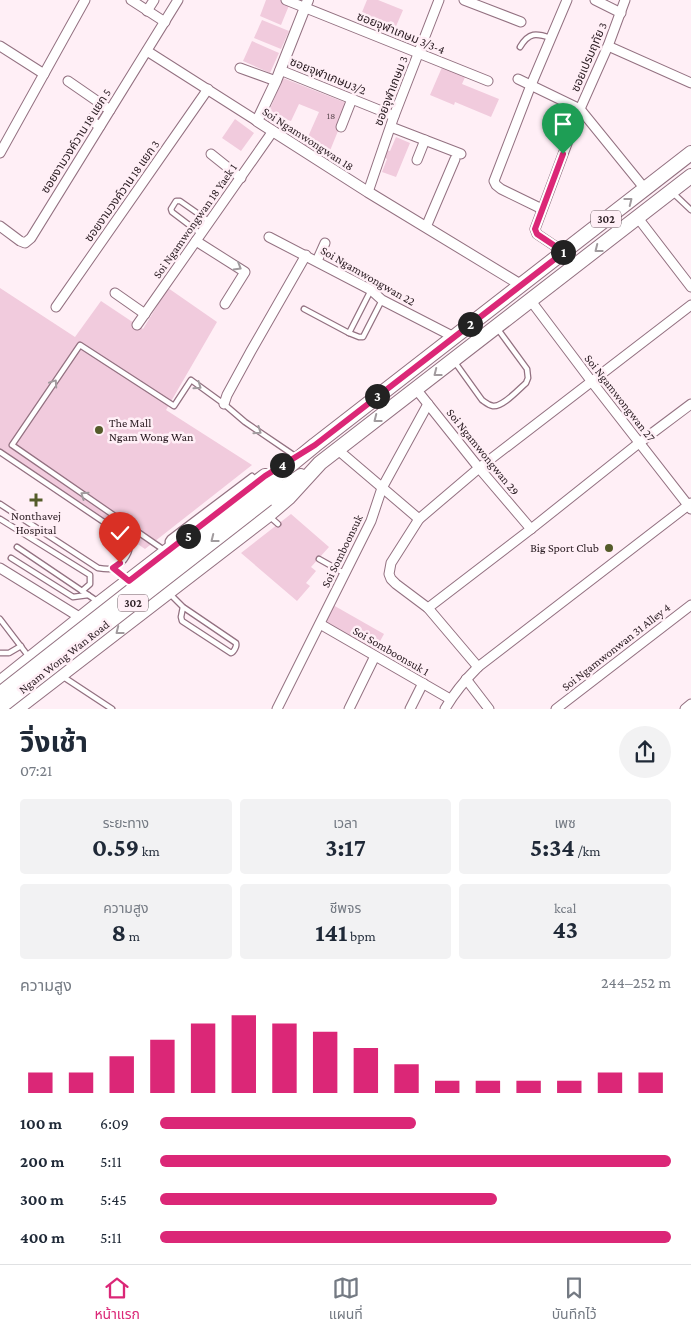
<!DOCTYPE html>
<html lang="th">
<meta charset="utf-8">
<style>
body{margin:0;font-family:"Crimson Pro","Noto Sans Thai",serif;background:#f2f2f3;color:#1f2937;height:100vh;display:flex;flex-direction:column;font-size:19px;white-space:nowrap}
*{box-sizing:border-box;margin:0}
p{font-size:16px;color:#747a83}
.icon{flex:none;width:28px;height:28px;fill:none;stroke:currentColor;stroke-width:2;stroke-linecap:round;stroke-linejoin:round}
.map{position:relative;height:709px;overflow:hidden}
.drawer{display:flex;flex-direction:column;background:#fff;flex:1}
.drawer>*{flex:none}
.pin{position:absolute;display:grid;place-items:center;width:42px;height:42px;color:#fff;margin:-51px -21px;border-radius:50% 50% 50% 0;rotate:-45deg;box-shadow:0 0 5px #0007}
.pin .icon{rotate:45deg}
.km{position:absolute;width:25px;height:25px;margin:-12px;border-radius:50%;background:#222;color:#fff;font-size:14px;line-height:25px;text-align:center}
.round{display:grid;place-items:center;flex:none;width:52px;height:52px;border-radius:26px;background:#f2f2f3}
.headline{display:flex;align-items:center;justify-content:space-between;height:85px;padding:0 20px}
h1{font-size:28px;font-weight:700;line-height:38px}
.metrics{display:grid;grid-template-columns:repeat(3,1fr);gap:8px;height:85px;padding:5px 20px}
.metrics div{display:grid;align-content:center;border-radius:5px;background:#f2f2f3;text-align:center}
.metrics b{font-size:25px;font-weight:700}
.metrics small{font-size:14px;font-weight:400}
.metrics p{font-size:14px}
.chart{height:140px;padding:10px 20px}
.chart p{display:flex;justify-content:space-between}
.chart svg{width:100%;height:90px;margin-top:5px;stroke:#db2777;stroke-width:6}
ul{padding:0 20px;list-style:none;font-size:16px}
li{display:grid;grid-template-columns:80px 60px 1fr;align-items:center;height:38px}
li i{height:12px;border-radius:6px;background:#db2777}
.menu{display:flex;justify-content:space-around;align-items:center;height:70px;border-top:1px solid #e0e1e3;background:#fff;font-size:14px;color:#747a83}
.menu a{display:grid;justify-items:center;gap:2px}
.menu .selected{color:#db2777}
.map>svg:first-child{display:block}
.building{fill:#f1cbdd}
.lines{fill:none;stroke-linecap:round;stroke-linejoin:round}
.service-casing{stroke:#937181;stroke-width:7}
.minor-casing{stroke:#937181;stroke-width:11}
.tertiary-casing{stroke:#937181;stroke-width:12}
.primary-casing{stroke:#937181;stroke-width:16}
.service{stroke:#fff;stroke-width:4.5}
.minor{stroke:#fff;stroke-width:9}
.tertiary{stroke:#fff;stroke-width:10}
.primary{stroke:#fff;stroke-width:14}
.primary-bridge-casing{stroke:#937181;stroke-width:16;stroke-linecap:butt}
.primary-bridge{stroke:#fff;stroke-width:14}
.oneway{stroke:#a19b9e}
.route-casing{stroke:#fff;stroke-width:10}
.route{stroke:#db2777;stroke-width:6}
.poi-dot{fill:#545b29;stroke:#ffeff6;stroke-width:2}
.labels{text-anchor:middle;dominant-baseline:central;stroke-width:5;stroke-linejoin:round;paint-order:stroke}
.number-label{font-size:10px;fill:#604c54}
.shield{fill:#ffeff6;stroke:#6d5f65;stroke-width:1}
.shield-label{font-size:11px;font-weight:bold;fill:#2f2127}
.street-label{font-size:12px;fill:#2f2127;stroke:#ffeff6}
.poi-label{font-size:12px;fill:#2f2127;stroke:#ffeff6;text-anchor:start}
</style>
<div class="map">
<svg width="691" height="709" viewBox="0 0 691 709">
<rect width="100%" height="100%" fill="#ffeff6"/>
<g class="building">
<polygon points="266,0 282,0 290,3 281,25 260,16"/>
<polygon points="367,0 378,0 403,10 394,31 360,17"/>
<polygon points="262,20 289,31 281,49 254,38"/>
<polygon points="252,41 279,53 270,73 243,61"/>
<polygon points="443,65 466,75 462,84 499,99 491,117 455,102 454,105 430,95"/>
<polygon points="283,78 349,104 327,158 303,148 319,112 299,104 291,121 285,119 280,130 264,123"/>
<polygon points="235,119 254,133 241,151 222,138"/>
<polygon points="396,137 410,143 396,177 382,172 387,159 384,157 387,150 390,151"/>
<polygon points="0,288 75,337 101,301 143,329 168,288 217,322 166,410 252,465 145,549 0,451"/>
<polygon points="291,514 329,547 311,567 316,571 306,583 310,586 297,601 241,553"/>
<polygon points="333,605 384,634 374,652 323,624"/>
</g>
<g class="lines">
<g class="service-casing">
<g id="service">
<path d="M520 47C529 32 536 33 551 38"/>
<polyline points="672,192 691,210"/>
<polyline points="201,234 172,212 171,209 176,201 180,201 210,222"/>
<polyline points="371,290 349,333 359,337 363,337 382,300"/>
<polyline points="304,309 349,333"/>
<path d="M454 361 482 400C485 402 488 405 493 406 503 407 519 389 526 383L528 378 527 369 497 328"/>
<path d="M0 452 123 535C132 543 131 551 124 560 121 563 118 566 115 568 110 570 104 569 98 568L0 504"/>
<polyline points="269,516 278,524"/>
<polyline points="0,519 90,575 90,584 82,591"/>
<polyline points="17,547 97,601"/>
<polyline points="168,548 168,541 170,538 252,476"/>
<polyline points="164,550 12,445 80,345 174,406 191,380 224,404 245,422 295,456"/>
<polyline points="11,558 73,597 88,595"/>
<polyline points="319,559 344,573"/>
<polyline points="113,568 128,580"/>
<path d="M169 593 183 607 236 643C237 646 234 652 231 653L182 621 181 617 183 607"/>
<polyline points="0,619 29,657"/>
<polyline points="0,653 9,653 21,646"/>
<polyline points="62,676 112,709"/>
</g>
</g>
<g class="minor-casing">
<g id="minor">
<polyline points="131,0 165,22"/>
<polyline points="286,0 488,81"/>
<polyline points="464,0 521,22"/>
<polyline points="595,0 621,13"/>
<polyline points="147,11 154,0"/>
<polyline points="0,46 44,74"/>
<polyline points="608,46 691,83"/>
<polyline points="147,51 257,121"/>
<polyline points="240,68 276,81"/>
<polyline points="280,70 394,116"/>
<polyline points="518,79 580,109 645,189"/>
<polyline points="68,81 110,110"/>
<polyline points="100,126 91,121 101,104"/>
<polyline points="341,127 352,99"/>
<polyline points="391,127 461,154"/>
<polyline points="0,153 85,0"/>
<polyline points="211,154 241,178"/>
<polyline points="417,160 425,140"/>
<polyline points="368,192 394,116 439,0"/>
<polyline points="542,209 501,189 496,185 494,181 531,85 567,0"/>
<polyline points="638,218 691,287"/>
<polyline points="0,226 20,241 25,243 31,238 178,0"/>
<polyline points="426,227 455,159"/>
<polyline points="269,237 371,290 382,300 454,337"/>
<polyline points="196,241 245,272 225,304"/>
<polyline points="564,252 537,234 535,229 580,109 608,46 625,0"/>
<polyline points="317,261 325,243"/>
<polyline points="115,293 145,314"/>
<polyline points="531,301 592,382 691,509"/>
<polyline points="56,307 208,89"/>
<polyline points="137,325 273,131"/>
<polyline points="416,389 479,468 531,529"/>
<polyline points="224,404 227,395 251,351 306,255"/>
<polyline points="338,450 419,519"/>
<polyline points="0,568 81,618"/>
<polyline points="428,608 531,529 639,443 691,404"/>
<polyline points="320,624 450,699"/>
<polyline points="478,667 428,608 396,584 391,579 389,574 391,563 419,519 479,468 691,305"/>
<polyline points="466,679 489,709"/>
<polyline points="277,709 371,521 382,488 428,404"/>
<polyline points="349,709 375,656"/>
<polyline points="410,709 423,683"/>
<path d="M445 709C454 693 465 680 478 667L691 503"/>
<polyline points="556,709 691,605"/>
<polyline points="685,709 691,704"/>
</g>
</g>
<g class="tertiary-casing">
<polyline id="tertiary" points="308,0 276,81 257,121 368,192 521,285"/>
</g>
<g class="primary-casing">
<g id="primary">
<polyline points="260,490 315,445 691,153"/>
<polyline points="267,499 301,476"/>
<polyline points="0,683 100,603 265,476"/>
<polyline points="16,709 268,515 288,498 320,463 691,176"/>
</g>
</g>
<use href="#service" class="service"/>
<use href="#minor" class="minor"/>
<use href="#tertiary" class="tertiary"/>
<use href="#primary" class="primary"/>
<g class="primary-bridge-casing">
<g id="primary-bridge">
<polyline points="0,694 260,490"/>
<polyline points="0,707 267,499"/>
</g>
</g>
<use href="#primary-bridge" class="primary-bridge"/>
</g>
<defs><path id="oneway-chevron" d="M-2-3.5L2.5 0L-2 3.5" fill="none" stroke-width="1.6" stroke-linecap="round" stroke-linejoin="round" transform="scale(1.25)"/></defs>
<g class="oneway">
<use href="#oneway-chevron" transform="translate(629 201) rotate(-38)"/>
<use href="#oneway-chevron" transform="translate(598 249) rotate(142)"/>
<use href="#oneway-chevron" transform="translate(238 267) rotate(31)"/>
<use href="#oneway-chevron" transform="translate(437 373) rotate(142)"/>
<use href="#oneway-chevron" transform="translate(54 383) rotate(-56)"/>
<use href="#oneway-chevron" transform="translate(198 386) rotate(35)"/>
<use href="#oneway-chevron" transform="translate(377 419) rotate(142)"/>
<use href="#oneway-chevron" transform="translate(258 431) rotate(35)"/>
<use href="#oneway-chevron" transform="translate(84 495) rotate(-145)"/>
<use href="#oneway-chevron" transform="translate(214 539) rotate(142)"/>
<use href="#oneway-chevron" transform="translate(119 631) rotate(142)"/>
</g>
<g class="lines">
<g class="route-casing">
<polyline id="route" points="120,563 113,568 129,581 265,476 315,445 564,252 537,234 535,229 563,154"/>
</g>
<use href="#route" class="route"/>
</g>
<g class="poi-dot">
<circle cx="99" cy="430" r="5"/>
<path d="M33.5 492.5h5v5h5v5h-5v5h-5v-5h-5v-5h5z"/>
<circle cx="609" cy="548" r="5"/>
</g>
<g class="labels">
<g class="number-label">
<text x="331" y="115">18</text>
</g>
<g class="shield">
<rect x="591" y="210.5" width="30" height="17" rx="4"/>
<rect x="118" y="594.5" width="30" height="17" rx="4"/>
</g>
<g class="shield-label">
<text x="606" y="219">302</text>
<text x="133" y="603">302</text>
</g>
<g class="street-label">
<text transform="translate(401 33) rotate(22)">ซอยจุฬาเกษม 3/3-4</text>
<text transform="translate(589 57) rotate(-67)">ซอยเปรมฤทัย 3</text>
<text transform="translate(328 76) rotate(22)">ซอยจุฬาเกษม3/2</text>
<text transform="translate(391 91) rotate(-69)">ซอยจุฬาเกษม 3</text>
<text transform="translate(308 139) rotate(33)">Soi Ngamwongwan 18</text>
<text transform="translate(76 141) rotate(-58)">ซอยงามวงค์วาน 18 แยก 5</text>
<text transform="translate(122 191) rotate(-55)">ซอยงามวงค์วาน 18 แยก 3</text>
<text transform="translate(195 221) rotate(-55)">Soi Ngamwongwan 18 Yaek 1</text>
<text transform="translate(368 276) rotate(30)">Soi Ngamwongwan 22</text>
<text transform="translate(620 398) rotate(52)">Soi Ngamwongwan 27</text>
<text transform="translate(483 452) rotate(51)">Soi Ngamwongwan 29</text>
<text transform="translate(342 551) rotate(-64)">Soi Somboonsuk</text>
<text transform="translate(616 647) rotate(-38)">Soi Ngamwonwan 31 Alley 4</text>
<text transform="translate(391 651) rotate(30)">Soi Somboonsuk 1</text>
<text transform="translate(64 657) rotate(-38)">Ngam Wong Wan Road</text>
</g>
<g class="poi-label">
<text x="109" y="423">The Mall<tspan x="109" dy="14">Ngam Wong Wan</tspan></text>
<text x="36" y="516" text-anchor="middle">Nonthavej<tspan x="36" dy="14">Hospital</tspan></text>
<text x="599" y="548" text-anchor="end">Big Sport Club</text>
</g>
</g>
</svg>
<div class="pin" style="left:563px;top:154px;background:#1e9e55"><svg class="icon" aria-label="arrive" viewBox="0 0 24 24"><path d="M6 21V4h12l-3 4 3 4H6"/></svg></div>
<div class="pin" style="left:120px;top:563px;background:#d93025"><svg class="icon" aria-label="check" viewBox="0 0 24 24"><path d="M5 12l5 5 9-10"/></svg></div>
<b class="km" style="left:563px;top:252px">1</b>
<b class="km" style="left:470px;top:324px">2</b>
<b class="km" style="left:377px;top:396px">3</b>
<b class="km" style="left:282px;top:465px">4</b>
<b class="km" style="left:188px;top:536px">5</b>
</div>
<section class="drawer">
<div class="headline"><div><h1>วิ่งเช้า</h1><p>07:21</p></div><a class="round"><svg class="icon" aria-label="share" viewBox="0 0 24 24"><path d="M12 15V3M7 8l5-5 5 5M5 13v7h14v-7"/></svg></a></div>
<div class="metrics">
<div><p>ระยะทาง</p><b>0.59<small> km</small></b></div>
<div><p>เวลา</p><b>3:17</b></div>
<div><p>เพซ</p><b>5:34<small> /km</small></b></div>
</div>
<div class="metrics">
<div><p>ความสูง</p><b>8<small> m</small></b></div>
<div><p>ชีพจร</p><b>141<small> bpm</small></b></div>
<div><p>kcal</p><b>43</b></div>
</div>
<div class="chart"><p><span>ความสูง</span>244–252 m</p>
<svg viewBox="0 0 160 44" preserveAspectRatio="none"><path d="M5 44V34M15 44V34M25 44V26M35 44V18M45 44V10M55 44V6M65 44V10M75 44V14M85 44V22M95 44V30M105 44V38M115 44V38M125 44V38M135 44V38M145 44V34M155 44V34"/></svg>
</div>
<ul>
<li><b>100 m</b>6:09<i style="width:50%"></i></li>
<li><b>200 m</b>5:11<i style="width:100%"></i></li>
<li><b>300 m</b>5:45<i style="width:66%"></i></li>
<li><b>400 m</b>5:11<i style="width:100%"></i></li>
</ul>
</section>
<nav class="menu">
<a class="selected"><svg class="icon" aria-label="home" viewBox="0 0 24 24"><path d="M3 11l9-7 9 7M6 9v11h12V9"/></svg>หน้าแรก</a>
<a><svg class="icon" aria-label="map" viewBox="0 0 24 24"><path d="M3 6l6-2 6 2 6-2v14l-6 2-6-2-6 2zM9 4v14M15 6v14"/></svg>แผนที่</a>
<a><svg class="icon" aria-label="saved" viewBox="0 0 24 24"><path d="M7 4h10v16l-5-4-5 4z"/></svg>บันทึกไว้</a>
</nav>
